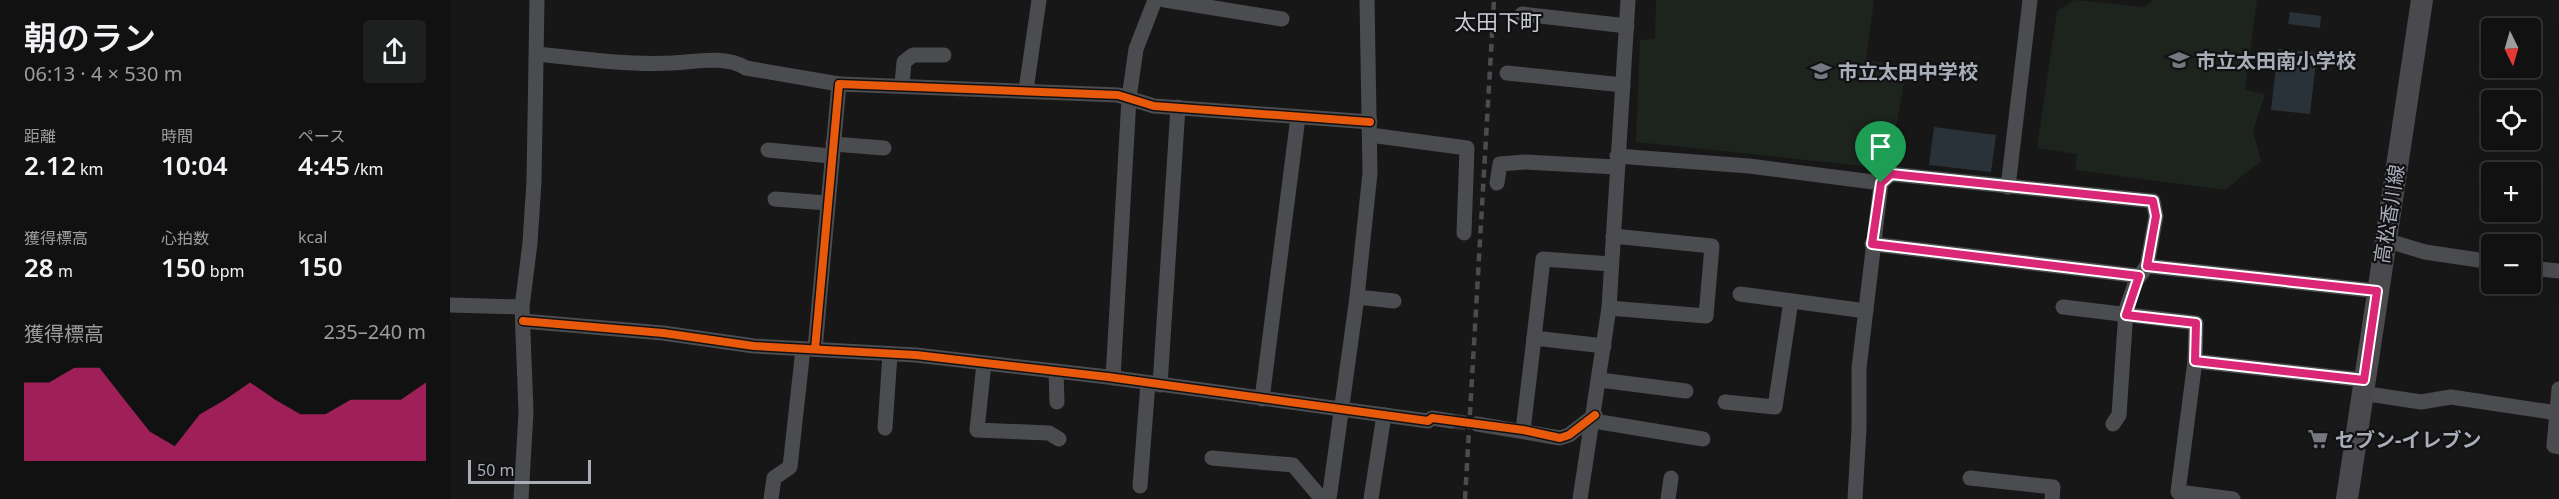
<!DOCTYPE html>
<html lang="ja">
<meta charset="utf-8">
<style>
body{margin:0;font-family:"Noto Sans","Noto Sans JP",sans-serif;background:#1e1f1f;color:#f1f3f6;height:100vh;display:flex;flex-direction:column;font-size:22px;white-space:nowrap}
*{box-sizing:border-box;margin:0}
p{font-size:20px;color:#9c9d9f}
.icon{flex:none;width:33px;height:33px;fill:none;stroke:currentColor;stroke-width:2;stroke-linecap:round;stroke-linejoin:round}
.map{position:relative;flex:1;overflow:hidden}
.details{display:flex;flex-direction:column;background:#111;width:450px}
.details>*{flex:none}
.needle{width:39px;rotate:175deg}
.controls{position:absolute;left:2031px;top:18px;display:grid;gap:12px}
.controls a{display:grid;place-items:center;width:60px;height:60px;border-radius:6px;background:#111;box-shadow:0 6px 24px #0002,0 0 0 2px #303131;font-size:30px}
.scale{position:absolute;left:18px;bottom:15px;width:123px;box-sizing:border-box;padding-left:6px;border:3px solid #a8adb8;border-top:0;font-size:16px;line-height:21px;white-space:nowrap;color:#a8adb8;-webkit-text-stroke:4px #111113;paint-order:stroke}
.pin{position:absolute;display:grid;place-items:center;width:51px;height:51px;color:#fff;margin:-62px -26px;border-radius:50% 50% 50% 0;rotate:-45deg;box-shadow:0 0 6px #0007}
.pin .icon{rotate:45deg}
.round{display:grid;place-items:center;flex:none;width:63px;height:63px;border-radius:6px;background:#1e1f1f}
.overview{display:flex;align-items:center;justify-content:space-between;height:102px;padding:0 24px}
h1{font-size:33px;font-weight:600;line-height:45px}
.figures{display:grid;grid-template-columns:repeat(3,1fr);gap:9px;height:102px;padding:6px 24px}
.figures div{display:grid;align-content:center}
.figures b{font-size:26px;font-weight:600}
.figures small{font-size:16px;font-weight:400}
.figures p{font-size:16px}
.chart{height:168px;padding:12px 24px}
.chart p{display:flex;justify-content:space-between}
.chart svg{width:100%;height:108px;margin-top:6px;fill:#db2777;opacity:.7}
main{display:flex;flex:1;min-height:0}
.map>svg:first-child{display:block}
.green{fill:#1d241e}
.water{fill:#2a3239}
.lines{fill:none;stroke-linecap:round;stroke-linejoin:round}
.minor-tunnel{stroke:#343537;stroke-width:15;stroke-dasharray:15 8;stroke-linecap:butt}
.minor{stroke:#4b4c50;stroke-width:15}
.secondary{stroke:#4a4a4e;stroke-width:22}
.rail{stroke:#4b4c4f;stroke-width:4.5;stroke-dasharray:8 6;stroke-linecap:butt}
.cycleway-casing{stroke:#111113;stroke-width:11}
.cycleway{stroke:#e8590c;stroke-width:8}
.route-casing{stroke:#fff;stroke-width:12}
.route{stroke:#db2777;stroke-width:8}
.labels{text-anchor:middle;dominant-baseline:central;stroke-width:4.5;stroke-linejoin:round;paint-order:stroke}
.poi-label{font-size:20px;font-weight:bold;fill:#a8adb8;stroke:#111113;text-anchor:start}
.street-label{font-size:20px;fill:#a8adb8;stroke:#111113}
.quarter-label{font-size:22px;fill:#c9ccd4;stroke:#111113}
</style>
<main>
<section class="details">
<div class="overview"><div><h1>朝のラン</h1><p>06:13 · 4 × 530 m</p></div><a class="round"><svg class="icon" aria-label="share" viewBox="0 0 24 24"><path d="M12 15V3M7 8l5-5 5 5M5 13v7h14v-7"/></svg></a></div>
<div class="figures">
<div><p>距離</p><b>2.12<small> km</small></b></div>
<div><p>時間</p><b>10:04</b></div>
<div><p>ペース</p><b>4:45<small> /km</small></b></div>
</div>
<div class="figures">
<div><p>獲得標高</p><b>28<small> m</small></b></div>
<div><p>心拍数</p><b>150<small> bpm</small></b></div>
<div><p>kcal</p><b>150</b></div>
</div>
<div class="chart"><p><span>獲得標高</span>235–240 m</p>
<svg viewBox="0 0 160 44" preserveAspectRatio="none"><path d="M0 44V12L10 12L20 6L30 6L40 19L50 32L60 38L70 25L80 19L90 12L100 19L110 25L120 25L130 19L140 19L150 19L160 12V44z"/></svg>
</div>
</section>
<div class="map">
<svg width="2109" height="499" viewBox="0 0 2109 499">
<rect width="100%" height="100%" fill="#171717"/>
<g class="green">
<polygon points="1206,0 1424,0 1416,60 1457,66 1440,161 1422,167 1186,142 1190,40 1205,39"/>
<polygon points="1625,0 1694,7 1703,0 1807,0 1795,90 1815,94 1803,131 1811,161 1775,190 1625,170 1627,154 1587,148 1607,11"/>
</g>
<g class="water">
<polygon points="1840,12 1871,16 1870,28 1838,24"/>
<polygon points="1828,49 1867,53 1860,114 1821,110"/>
<polygon points="1484,127 1546,135 1541,172 1479,165"/>
</g>
<g class="lines">
<polyline class="minor-tunnel" points="1001,421 1027,424"/>
<g class="minor">
<polyline points="715,0 832,19"/>
<polyline points="1072,14 1177,26"/>
<path d="M87 54C132 59 178 65 223 63 245 62 275 55 296 68L389 84"/>
<polyline points="1057,73 1173,85"/>
<polyline points="452,85 454,62 463,55 494,55"/>
<polyline points="576,90 589,0"/>
<polyline points="920,135 1017,148 1014,233"/>
<polyline points="383,144 434,148"/>
<polyline points="318,150 381,156"/>
<polyline points="1167,156 1299,166 1431,183 1409,368 1409,429 1405,499"/>
<polyline points="1047,183 1050,164 1075,162 1166,167"/>
<polyline points="1431,183 1441,174 1703,201 1706,216 1697,266 1686,281 1676,310 1669,415 1663,424"/>
<polyline points="1558,187 1580,0"/>
<polyline points="325,199 377,203"/>
<polyline points="1935,240 1975,252 2042,262"/>
<polyline points="1422,244 1689,276"/>
<polyline points="1697,266 1927,291"/>
<polyline points="2080,268 2109,271"/>
<polyline points="1290,294 1416,311"/>
<polyline points="907,297 944,301"/>
<polyline points="0,305 72,307"/>
<polyline points="1613,307 1746,323 1745,361 1914,380"/>
<polyline points="1159,308 1256,316 1262,246 1163,236"/>
<polyline points="73,321 213,333 304,346 466,355 658,377 978,421 982,418 1001,421"/>
<polyline points="1154,346 1084,338 1093,259 1161,264"/>
<polyline points="365,349 389,84 668,95 704,106 920,122"/>
<polyline points="1745,361 1728,492 1783,499"/>
<polyline points="534,363 527,430 599,433 609,439"/>
<polyline points="606,371 607,402"/>
<polyline points="663,378 679,98 686,49 705,0"/>
<polyline points="1150,380 1236,391"/>
<polyline points="710,385 728,107"/>
<polyline points="2109,389 2104,446 2109,447"/>
<polyline points="1912,393 1971,402 2001,397 2107,413"/>
<polyline points="812,399 848,117"/>
<polyline points="1275,402 1325,407 1341,301"/>
<polyline points="1144,421 1253,439"/>
<polyline points="1027,424 1110,438 1119,435 1145,415"/>
<polyline points="435,428 440,354"/>
<polyline points="1073,430 1084,338"/>
<polyline points="762,458 843,465 872,499"/>
<polyline points="1520,478 1603,487 1602,499"/>
<polyline points="690,486 698,383"/>
<polyline points="71,499 76,412 72,307 80,243 84,181 87,0"/>
<polyline points="321,499 324,478 340,467 353,349"/>
<polyline points="879,499 907,297 920,173 917,0"/>
<polyline points="921,499 934,415"/>
<polyline points="1130,499 1159,308 1178,0"/>
<polyline points="1218,499 1221,478"/>
</g>
<polyline class="secondary" points="1897,499 1972,0"/>
<polyline class="rail" points="1015,499 1044,0"/>
<g class="cycleway-casing">
<g id="cycleway">
<polyline points="73,321 213,333 304,346 466,355 658,377 978,421 982,418 1073,430 1110,438 1119,435 1145,415"/>
<polyline points="365,349 389,84 668,95 704,106 920,122"/>
</g>
</g>
<use href="#cycleway" class="cycleway"/>
</g>
<g class="lines">
<g class="route-casing">
<polygon id="route" points="1441,174 1703,201 1706,216 1697,266 1927,291 1914,380 1745,361 1746,323 1676,315 1689,276 1422,244 1431,183"/>
</g>
<use href="#route" class="route"/>
</g>
<defs>
<g id="school-bare" transform="scale(1.62)"><path d="M0-5L7-2L0 1L-7-2ZM-4 1L0 2.5L4 1V4Q0 6-4 4Z" fill="#757880" stroke="#111113" stroke-width="2.5" paint-order="stroke"/></g>
<g id="supermarket-bare" transform="scale(1.62)"><path d="M-6-5.5h2.5l.6 2H6L4.5 2H-2.5L-4.4-4H-6ZM-1.5 3.2a1.3 1.3 0 1 0 .1 0ZM3 3.2a1.3 1.3 0 1 0 .1 0Z" fill="#757880" stroke="#111113" stroke-width="2.5" paint-order="stroke"/></g>
</defs>
<g fill-rule="evenodd">
<use href="#school-bare" x="1729" y="60"/>
<use href="#school-bare" x="1371" y="71"/>
<use href="#supermarket-bare" x="1868" y="439"/>
</g>
<g class="labels">
<g class="poi-label">
<text x="1746" y="60">市立太田南小学校</text>
<text x="1388" y="71">市立太田中学校</text>
<text x="1885" y="439">セブン-イレブン</text>
</g>
<g class="street-label">
<text transform="translate(1939 214) rotate(-81)">高松香川線</text>
</g>
<g class="quarter-label">
<text x="1048" y="21">太田下町</text>
</g>
</g>
</svg>
<div class="controls">
<a><svg class="needle" viewBox="-14 -14 28 28"><path d="M0-13l5 13h-10z" fill="#e53935"/><path d="M0 13l5-13h-10z" fill="#9c9d9f"/></svg></a>
<a><svg class="icon" aria-label="locate" viewBox="0 0 24 24"><circle cx="12" cy="12" r="6"/><path d="M12 2v4M12 18v4M2 12h4M18 12h4"/></svg></a>
<a>+</a>
<a>−</a>
</div>
<div class="scale">50 m</div>
<div class="pin" style="left:1431px;top:183px;background:#1e9e55"><svg class="icon" aria-label="arrive" viewBox="0 0 24 24"><path d="M6 21V4h12l-3 4 3 4H6"/></svg></div>
</div>
</main>
